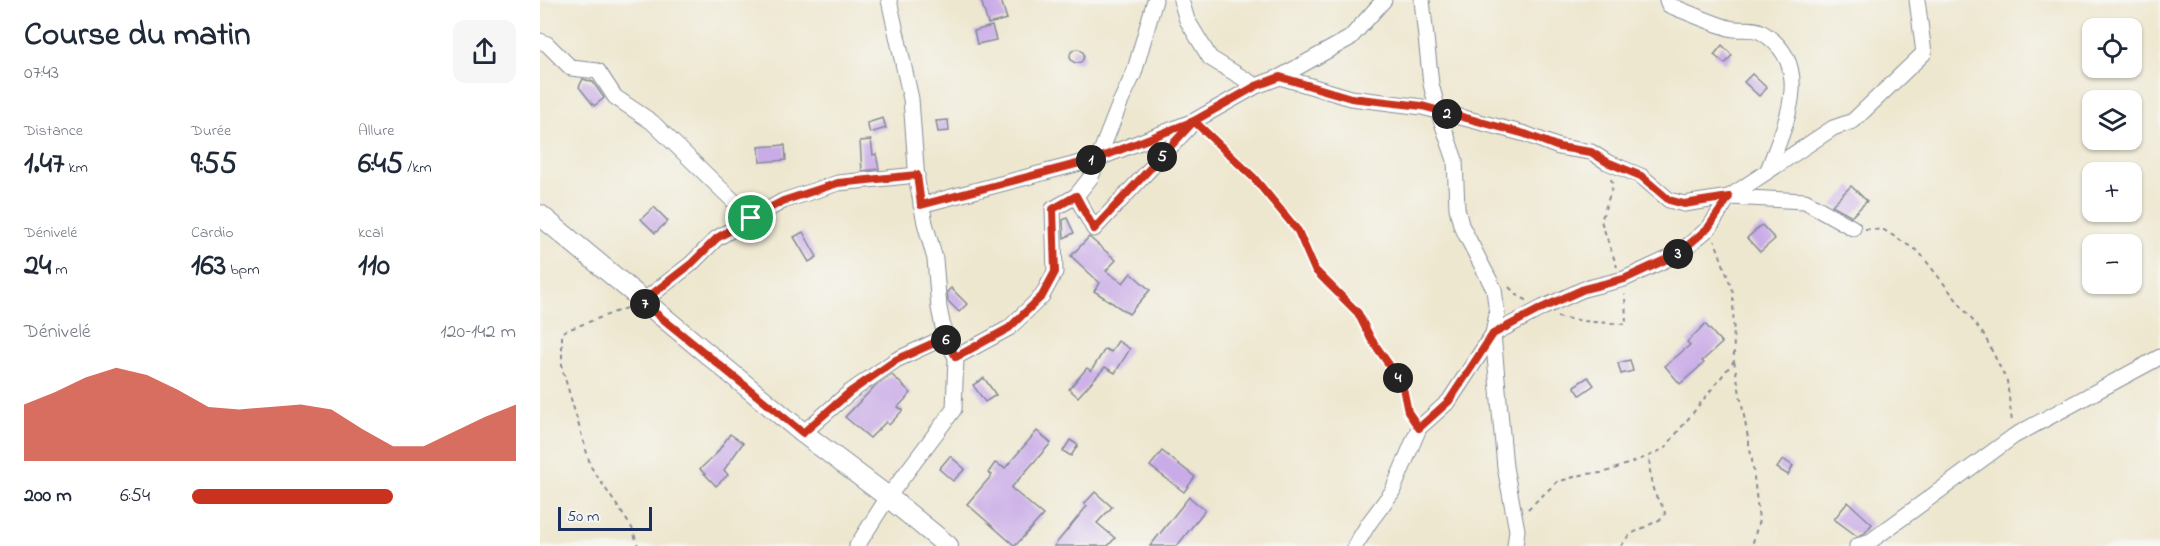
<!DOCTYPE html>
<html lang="fr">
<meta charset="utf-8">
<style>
body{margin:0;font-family:"Indie Flower",sans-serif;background:#f6f6f7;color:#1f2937;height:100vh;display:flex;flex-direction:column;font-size:22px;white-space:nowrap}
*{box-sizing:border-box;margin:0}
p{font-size:20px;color:#747a83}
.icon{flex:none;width:33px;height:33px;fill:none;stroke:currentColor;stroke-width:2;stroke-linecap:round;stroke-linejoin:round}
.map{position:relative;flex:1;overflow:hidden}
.details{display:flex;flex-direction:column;background:#fff;width:540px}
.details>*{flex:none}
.fabs{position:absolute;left:1542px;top:18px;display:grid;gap:12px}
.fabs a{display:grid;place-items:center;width:60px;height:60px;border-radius:12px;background:#fff;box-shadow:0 2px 4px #0004;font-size:30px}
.scale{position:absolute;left:18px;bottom:15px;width:94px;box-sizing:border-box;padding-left:6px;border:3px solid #1b2f5e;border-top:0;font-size:16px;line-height:21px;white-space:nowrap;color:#1b2f5e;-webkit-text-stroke:4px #f6f6f2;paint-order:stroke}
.pin{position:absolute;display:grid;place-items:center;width:51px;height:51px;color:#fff;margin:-26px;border:3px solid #fff;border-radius:50%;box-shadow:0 2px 6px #0007}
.km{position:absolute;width:30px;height:30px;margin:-15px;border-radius:50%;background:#222;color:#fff;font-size:16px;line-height:30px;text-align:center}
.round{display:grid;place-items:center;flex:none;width:63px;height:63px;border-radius:12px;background:#f6f6f7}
.overview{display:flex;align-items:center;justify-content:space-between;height:102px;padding:0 24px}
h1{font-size:33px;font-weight:700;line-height:45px}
.figures{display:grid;grid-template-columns:repeat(3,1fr);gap:9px;height:102px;padding:6px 24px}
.figures div{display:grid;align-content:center}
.figures b{font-size:30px;font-weight:700}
.figures small{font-size:16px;font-weight:400}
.figures p{font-size:16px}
.chart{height:168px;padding:12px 24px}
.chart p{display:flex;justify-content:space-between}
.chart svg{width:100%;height:108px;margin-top:6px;fill:#c8321e;opacity:.7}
ul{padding:0 24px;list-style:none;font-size:20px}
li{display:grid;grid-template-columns:96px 72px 1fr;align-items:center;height:45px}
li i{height:15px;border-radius:8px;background:#c8321e}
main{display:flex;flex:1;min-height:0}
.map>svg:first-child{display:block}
.building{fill:#c9abe7}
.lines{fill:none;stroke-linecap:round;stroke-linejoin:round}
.minor-casing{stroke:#848b96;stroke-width:17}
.major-casing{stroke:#848b96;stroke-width:22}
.path{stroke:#848b96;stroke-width:2;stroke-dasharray:4.5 4.5;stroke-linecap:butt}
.minor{stroke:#fff;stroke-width:15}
.major{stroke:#fff;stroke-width:20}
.route-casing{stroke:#fff;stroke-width:12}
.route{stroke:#c8321e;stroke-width:8}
</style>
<main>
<section class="details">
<div class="overview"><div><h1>Course du matin</h1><p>07:43</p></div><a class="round"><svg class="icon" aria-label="share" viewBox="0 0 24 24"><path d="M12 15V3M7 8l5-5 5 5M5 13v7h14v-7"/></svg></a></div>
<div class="figures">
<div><p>Distance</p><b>1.47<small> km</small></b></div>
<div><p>Durée</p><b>9:55</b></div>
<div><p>Allure</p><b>6:45<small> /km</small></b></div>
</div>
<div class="figures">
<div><p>Dénivelé</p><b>24<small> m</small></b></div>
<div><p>Cardio</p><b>163<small> bpm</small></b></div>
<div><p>kcal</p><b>110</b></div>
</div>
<div class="chart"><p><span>Dénivelé</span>120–142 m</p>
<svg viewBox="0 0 160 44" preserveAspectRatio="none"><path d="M0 44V21L10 16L20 10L30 6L40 9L50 15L60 22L70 23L80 22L90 21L100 23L110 31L120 38L130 38L140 32L150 26L160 21V44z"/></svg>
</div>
<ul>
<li><b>200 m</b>6:54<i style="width:62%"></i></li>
</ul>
</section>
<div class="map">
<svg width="1620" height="546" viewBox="0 0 1620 546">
<rect width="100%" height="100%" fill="#f6f6f2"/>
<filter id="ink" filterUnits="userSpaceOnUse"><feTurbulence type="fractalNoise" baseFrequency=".0167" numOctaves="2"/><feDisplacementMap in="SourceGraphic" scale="12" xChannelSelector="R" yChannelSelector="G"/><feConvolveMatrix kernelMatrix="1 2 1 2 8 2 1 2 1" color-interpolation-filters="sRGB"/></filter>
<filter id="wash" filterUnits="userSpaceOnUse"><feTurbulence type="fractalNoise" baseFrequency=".008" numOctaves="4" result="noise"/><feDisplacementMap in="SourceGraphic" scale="24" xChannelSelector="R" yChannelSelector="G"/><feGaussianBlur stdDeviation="1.35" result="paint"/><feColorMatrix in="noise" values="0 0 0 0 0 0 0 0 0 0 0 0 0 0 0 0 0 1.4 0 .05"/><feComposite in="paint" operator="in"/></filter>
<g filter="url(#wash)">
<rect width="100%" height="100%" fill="#eee7cf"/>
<g id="blocks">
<g class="building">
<polygon points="441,0 461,0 467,19 448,24"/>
<polygon points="452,26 456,40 437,44 434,31"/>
<polygon points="1182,45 1192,55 1185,64 1174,55"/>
<circle cx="537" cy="56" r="7"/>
<polygon points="1212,74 1227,88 1219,96 1204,82"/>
<polygon points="43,79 53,82 64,98 54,106 39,87"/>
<polygon points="343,118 346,128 330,133 327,123"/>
<polygon points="408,120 409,131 398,132 396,121"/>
<polygon points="331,140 333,155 336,154 339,169 322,171 320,141"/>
<polygon points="245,145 246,160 220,162 219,147"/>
<polygon points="1311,186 1327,201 1312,216 1292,205"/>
<polygon points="114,207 128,221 115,233 101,219"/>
<polygon points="527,218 534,233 524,238 523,220"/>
<polygon points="221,225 226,235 214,241 209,231"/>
<polygon points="1222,225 1235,239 1220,252 1207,238"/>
<polygon points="263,232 277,257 269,262 254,237"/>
<polygon points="549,237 576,260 566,271 583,283 591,273 610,290 589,314 554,291 560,283 531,256"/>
<polygon points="411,288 427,304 419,312 408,301 407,292"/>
<polygon points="1165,324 1182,343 1162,361 1164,363 1140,384 1125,366 1150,345 1147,342"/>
<polygon points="578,341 590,349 575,373 565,367 538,397 529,389 547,368 551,371 565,349 571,352"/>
<polygon points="1090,360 1093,371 1081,374 1078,363"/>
<polygon points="352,375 371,393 358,407 363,410 349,425 346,422 330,438 305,417 334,387"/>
<polygon points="1048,377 1054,385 1040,395 1034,386"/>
<polygon points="444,378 456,395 445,402 433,385"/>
<polygon points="497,431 511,443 471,488 503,515 475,546 427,504 452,475 448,473 455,463 465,468"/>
<polygon points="190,434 203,443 184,470 188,475 176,486 160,469 176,454"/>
<polygon points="530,440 538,445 531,456 523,451"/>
<polygon points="622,451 655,477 644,492 610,466"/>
<polygon points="410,456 425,469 413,481 399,469"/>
<polygon points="1243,459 1253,466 1248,475 1237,468"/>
<polygon points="555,492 572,507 557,523 575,538 568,546 514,546 547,506 544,504"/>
<polygon points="649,497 665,510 637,546 610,546"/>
<polygon points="1308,502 1332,524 1324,534 1317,536 1294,519"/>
</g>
</g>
</g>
<g filter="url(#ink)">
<use href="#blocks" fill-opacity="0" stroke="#848b96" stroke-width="1.5"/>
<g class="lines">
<g class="minor-casing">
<g id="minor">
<polyline points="641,0 647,20 670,58 716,86"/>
<polyline points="882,0 891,84 898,111 915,160 917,208 921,225 954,289 957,314 953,334 965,467 977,530 975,546"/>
<path d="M1127 0 1129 5C1149 13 1169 22 1189 28 1199 31 1213 27 1221 32 1276 64 1245 125 1228 170"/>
<polyline points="0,41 7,44 31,68 58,71 75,97 112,122 211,218"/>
<polyline points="740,77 811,98 882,107 985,134 1019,147 1051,152 1067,162 1101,176 1129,200 1144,204 1189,197 1265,201 1313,228"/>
<polyline points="536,196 551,177 580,103 594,73 615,0"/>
<polyline points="381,205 559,158 654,121 716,86 740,77 810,38 844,0"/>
<polyline points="102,302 151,264 177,238 243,201 298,183 377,175"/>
<polyline points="416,357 469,328 502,296 515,272 513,209 536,196 554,229 652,124"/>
<polyline points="263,433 310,392 356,360 405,337"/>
<polyline points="317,546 348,497 414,409 416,357 405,337 399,308 395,259 385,223 377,181 371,99 349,0"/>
<polyline points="815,546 829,523 852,492 879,428 909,401 953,334 1002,308 1044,289 1084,279 1138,254 1169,228 1189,197 1293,128 1313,121 1384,53 1377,0"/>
<polyline points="1317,546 1328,543 1474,436 1620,357"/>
</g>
</g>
<g class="major-casing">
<polyline id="major" points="0,215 263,433 348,497 408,546"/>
</g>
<g class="path">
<polyline points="665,131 714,178 748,218 758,231 775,270 818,313 831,339 862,383 870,416"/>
<polyline points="1071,179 1073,185 1061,221 1077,267"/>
<polyline points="1325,229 1344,230 1379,252 1444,335 1467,381 1472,422"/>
<polyline points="969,287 977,295 988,301"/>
<polyline points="86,308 22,332 22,368 51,467 92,528 98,546"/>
<polyline points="1017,317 1052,322 1086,324 1085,294"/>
<polyline points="1194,361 1212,460 1219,520 1212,546"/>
<polyline points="988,509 1017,482 1045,474 1063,473 1109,456 1125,448 1194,361 1193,292 1175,241"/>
<path d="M1081 546 1091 534 1121 519 1125 514C1124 505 1117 500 1114 492 1110 481 1110 468 1109 456"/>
</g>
<use href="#minor" class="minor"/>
<use href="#major" class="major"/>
</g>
</g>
<g class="lines" filter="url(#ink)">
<g class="route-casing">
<polyline id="route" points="211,218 243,201 298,183 377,175 381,205 559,158 654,121 716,86 740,77 811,98 882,106 985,134 1019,147 1051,152 1067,162 1101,176 1129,200 1144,204 1189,197 1168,228 1138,254 1084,279 1044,289 1002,308 953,334 909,401 879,428 868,412 862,383 831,339 818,313 775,270 758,231 714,178 654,121 554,229 536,196 513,209 515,272 502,296 469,328 416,357 405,338 356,360 310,392 263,433 102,302 151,264 177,238 211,218"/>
</g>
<use href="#route" class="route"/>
</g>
</svg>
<div class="fabs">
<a><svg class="icon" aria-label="locate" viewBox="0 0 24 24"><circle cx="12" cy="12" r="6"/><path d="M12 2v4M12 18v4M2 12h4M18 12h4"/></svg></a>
<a><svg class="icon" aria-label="layers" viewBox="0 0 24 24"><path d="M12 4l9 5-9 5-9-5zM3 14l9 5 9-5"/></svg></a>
<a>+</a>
<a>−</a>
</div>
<div class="scale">50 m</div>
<div class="pin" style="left:211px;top:218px;background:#1e9e55"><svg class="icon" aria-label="arrive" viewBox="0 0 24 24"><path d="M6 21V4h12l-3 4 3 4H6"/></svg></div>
<b class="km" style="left:551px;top:160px">1</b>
<b class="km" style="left:907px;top:114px">2</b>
<b class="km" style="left:1138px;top:254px">3</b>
<b class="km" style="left:858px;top:378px">4</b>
<b class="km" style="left:622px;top:157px">5</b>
<b class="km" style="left:406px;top:340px">6</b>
<b class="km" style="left:105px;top:304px">7</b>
</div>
</main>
